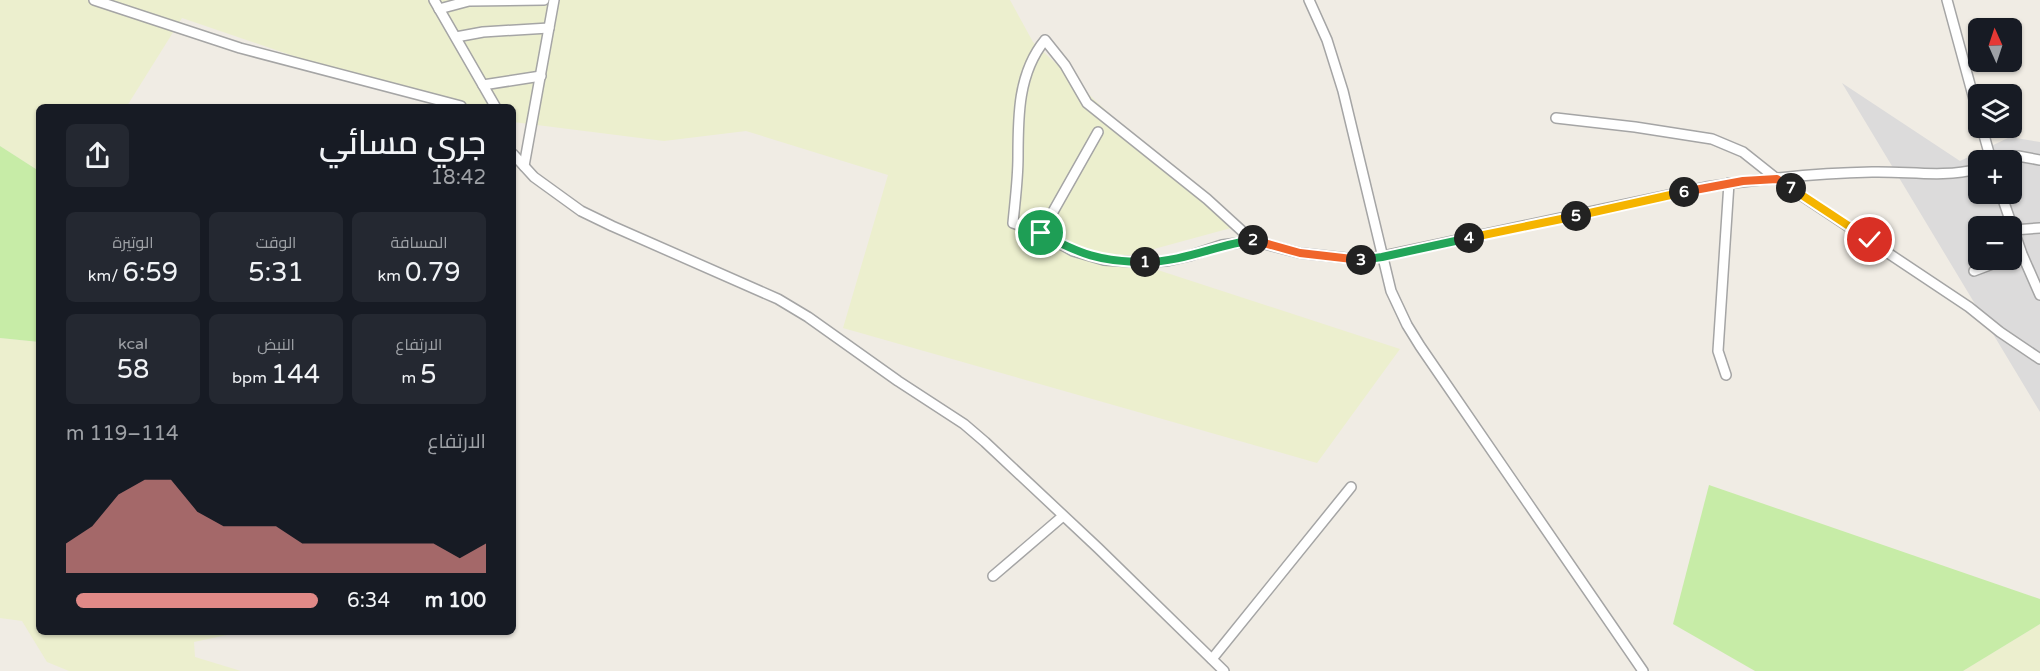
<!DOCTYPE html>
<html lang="ar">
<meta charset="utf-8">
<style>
body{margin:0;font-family:"Varela Round",Cairo,sans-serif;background:#242831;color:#f1f3f6;direction:rtl;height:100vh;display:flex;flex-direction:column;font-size:22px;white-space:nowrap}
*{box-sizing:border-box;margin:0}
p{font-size:20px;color:#9ea1a6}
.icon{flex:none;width:33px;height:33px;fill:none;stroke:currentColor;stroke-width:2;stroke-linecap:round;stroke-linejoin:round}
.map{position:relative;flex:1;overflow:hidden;direction:ltr}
.side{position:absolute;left:36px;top:104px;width:480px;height:531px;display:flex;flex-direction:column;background:#171b24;border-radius:9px;box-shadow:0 2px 4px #0004;direction:rtl}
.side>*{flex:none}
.needle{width:39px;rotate:357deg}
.fabs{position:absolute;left:1968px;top:18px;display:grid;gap:12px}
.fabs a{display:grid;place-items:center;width:54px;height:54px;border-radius:9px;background:#171b24;box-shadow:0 2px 4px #0004;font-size:30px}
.pin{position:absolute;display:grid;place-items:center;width:51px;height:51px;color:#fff;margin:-26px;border:3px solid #fff;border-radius:50%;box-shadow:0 2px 6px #0007}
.km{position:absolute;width:30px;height:30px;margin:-15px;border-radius:50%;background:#222;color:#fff;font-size:16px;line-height:30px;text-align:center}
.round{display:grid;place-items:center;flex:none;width:63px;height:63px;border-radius:9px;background:#242831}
.summary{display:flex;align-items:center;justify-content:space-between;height:102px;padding:0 30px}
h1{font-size:33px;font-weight:600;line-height:45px}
.metrics{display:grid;grid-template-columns:repeat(3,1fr);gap:9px;height:102px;padding:6px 30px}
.metrics div{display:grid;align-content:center;border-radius:9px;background:#242831;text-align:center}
.metrics b{font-size:26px;font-weight:600}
.metrics small{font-size:16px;font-weight:400}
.metrics p{font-size:16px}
.chart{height:168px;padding:12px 30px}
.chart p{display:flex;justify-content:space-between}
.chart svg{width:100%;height:108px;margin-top:6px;fill:#e08987;opacity:.7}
ul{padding:0 30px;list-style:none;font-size:20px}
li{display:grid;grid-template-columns:96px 72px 1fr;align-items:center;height:45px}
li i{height:15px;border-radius:8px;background:#e08987}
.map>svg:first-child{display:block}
.residential{fill:#dcdbdb;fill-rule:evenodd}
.farmland{fill:#ecefce}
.grass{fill:#c7eca7}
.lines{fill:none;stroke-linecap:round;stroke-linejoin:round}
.minor-casing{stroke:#a5a5a5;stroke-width:12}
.minor{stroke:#fff;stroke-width:9}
.split-1-casing{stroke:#fff;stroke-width:12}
.split-2-casing{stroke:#fff;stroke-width:12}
.split-3-casing{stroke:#fff;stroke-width:12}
.split-4-casing{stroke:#fff;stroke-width:12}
.split-5-casing{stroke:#fff;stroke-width:12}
.split-6-casing{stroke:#fff;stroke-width:12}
.split-7-casing{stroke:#fff;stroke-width:12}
.split-8-casing{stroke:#fff;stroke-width:12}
.split-1{stroke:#22a559;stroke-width:8}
.split-2{stroke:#22a559;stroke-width:8}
.split-3{stroke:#f0652b;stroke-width:8}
.split-4{stroke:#22a559;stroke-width:8}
.split-5{stroke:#f5b400;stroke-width:8}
.split-6{stroke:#f5b400;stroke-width:8}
.split-7{stroke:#f0652b;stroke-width:8}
.split-8{stroke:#f5b400;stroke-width:8}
</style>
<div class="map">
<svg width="2040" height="671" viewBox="0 0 2040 671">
<rect width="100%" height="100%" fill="#f0ece4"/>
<path class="residential" d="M1842 83 1960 161 2010 137 2040 142V412ZM1978 160H2012V194H1978ZM1978 226H2012V260H1978Z"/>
<g class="farmland">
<polygon points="0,0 1010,0 1033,42 1231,228 1121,258 1400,349 1317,463 843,328 888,175 746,131 664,141 513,122 513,106 440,106 182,18 127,106 39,106 39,171 0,146"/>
<polygon points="0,338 39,342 39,632 241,632 194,642 195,657 241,671 69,671 47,662 22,621 0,618"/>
<polygon points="2040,624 2040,671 1963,671"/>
</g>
<g class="grass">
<polygon points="0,146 39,171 39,342 0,338"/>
<polygon points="1709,485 2040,599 2040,624 1963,671 1755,671 1673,624"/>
</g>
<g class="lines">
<g class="minor-casing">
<g id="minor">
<polyline points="94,0 240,48 461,106"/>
<polyline points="434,0 495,106"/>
<polyline points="1309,0 1327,40 1343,91 1391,291 1407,325 1420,346 1643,671"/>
<polyline points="1947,0 1978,114"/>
<polyline points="439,9 469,1 544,0"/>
<polyline points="456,37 483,32 549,28"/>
<polyline points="483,85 541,76"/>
<polyline points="1556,118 1635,127 1712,139 1743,152 1777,179 1969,307 2000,332 2040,359"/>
<polyline points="1982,128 1991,160"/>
<polyline points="513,154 534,177 581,211 612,226 778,299 808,317 898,381 964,424 985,442 1098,548 1224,671"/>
<polyline points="2003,160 2018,156 2040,160"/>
<polyline points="524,166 554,0"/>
<polyline points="2001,194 2022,254 2040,295"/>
<polyline points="2013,230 2040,228"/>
<polyline points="1041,233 1098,132"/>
<path d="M1253 241 1207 199 1087 103 1065 65 1045 40C1018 73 1018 116 1018 157 1018 179 1015 201 1013 223L1041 233 1073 251 1104 260 1134 262 1167 261 1189 256 1222 245 1253 241 1300 253 1364 260 1706 187C1760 179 1817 173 1872 172 1908 171 1943 178 1978 169"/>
<polyline points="1974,271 2003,260"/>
<polyline points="1726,375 1718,351 1729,183"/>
<polyline points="993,576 1063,516"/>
<polyline points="1212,659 1351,487"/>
</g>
</g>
<use href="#minor" class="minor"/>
</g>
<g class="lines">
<g class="split-1-casing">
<path id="split-1" d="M1041 233C1079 254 1101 262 1145 262"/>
</g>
<g class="split-2-casing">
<path id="split-2" d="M1145 262C1183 262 1216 245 1253 240"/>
</g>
<g class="split-3-casing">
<polyline id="split-3" points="1253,240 1300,253 1361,260"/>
</g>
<g class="split-4-casing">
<polyline id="split-4" points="1361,260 1382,257 1469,238"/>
</g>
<g class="split-5-casing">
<polyline id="split-5" points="1469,238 1576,216"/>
</g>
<g class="split-6-casing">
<polyline id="split-6" points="1576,216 1684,192"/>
</g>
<g class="split-7-casing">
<polyline id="split-7" points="1684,192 1743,181 1777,179 1791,188"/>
</g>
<g class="split-8-casing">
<polyline id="split-8" points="1791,188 1870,240"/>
</g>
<use href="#split-1" class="split-1"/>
<use href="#split-2" class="split-2"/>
<use href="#split-3" class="split-3"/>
<use href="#split-4" class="split-4"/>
<use href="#split-5" class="split-5"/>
<use href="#split-6" class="split-6"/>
<use href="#split-7" class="split-7"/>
<use href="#split-8" class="split-8"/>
</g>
</svg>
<div class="fabs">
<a><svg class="needle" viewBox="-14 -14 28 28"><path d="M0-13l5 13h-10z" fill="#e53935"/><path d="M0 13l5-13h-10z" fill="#9ea1a6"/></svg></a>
<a><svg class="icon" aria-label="layers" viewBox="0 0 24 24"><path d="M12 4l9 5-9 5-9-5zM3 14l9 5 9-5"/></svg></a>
<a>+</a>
<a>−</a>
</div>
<div class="pin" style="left:1041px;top:233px;background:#1e9e55"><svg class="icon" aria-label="arrive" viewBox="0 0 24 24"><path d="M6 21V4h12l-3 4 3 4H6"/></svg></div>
<div class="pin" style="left:1870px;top:240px;background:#d93025"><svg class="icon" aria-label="check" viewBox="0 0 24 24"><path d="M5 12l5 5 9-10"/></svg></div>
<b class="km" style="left:1145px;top:262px">1</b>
<b class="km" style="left:1253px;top:240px">2</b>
<b class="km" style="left:1361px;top:260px">3</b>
<b class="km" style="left:1469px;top:238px">4</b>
<b class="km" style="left:1576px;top:216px">5</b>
<b class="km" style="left:1684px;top:192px">6</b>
<b class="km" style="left:1791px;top:188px">7</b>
<section class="side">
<div class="summary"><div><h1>جري مسائي</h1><p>18:42</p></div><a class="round"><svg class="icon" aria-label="share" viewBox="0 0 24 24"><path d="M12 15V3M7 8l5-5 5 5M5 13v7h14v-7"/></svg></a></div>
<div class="metrics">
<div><p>المسافة</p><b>0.79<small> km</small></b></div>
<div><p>الوقت</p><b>5:31</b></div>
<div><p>الوتيرة</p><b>6:59<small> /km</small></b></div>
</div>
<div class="metrics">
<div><p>الارتفاع</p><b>5<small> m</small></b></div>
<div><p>النبض</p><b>144<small> bpm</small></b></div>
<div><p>kcal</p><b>58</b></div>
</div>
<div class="chart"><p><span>الارتفاع</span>114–119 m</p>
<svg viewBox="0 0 160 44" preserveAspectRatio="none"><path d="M0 44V32L10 25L20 12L30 6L40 6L50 19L60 25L70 25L80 25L90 32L100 32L110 32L120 32L130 32L140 32L150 38L160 32V44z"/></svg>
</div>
<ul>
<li><b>100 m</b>6:34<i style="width:96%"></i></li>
</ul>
</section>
</div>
